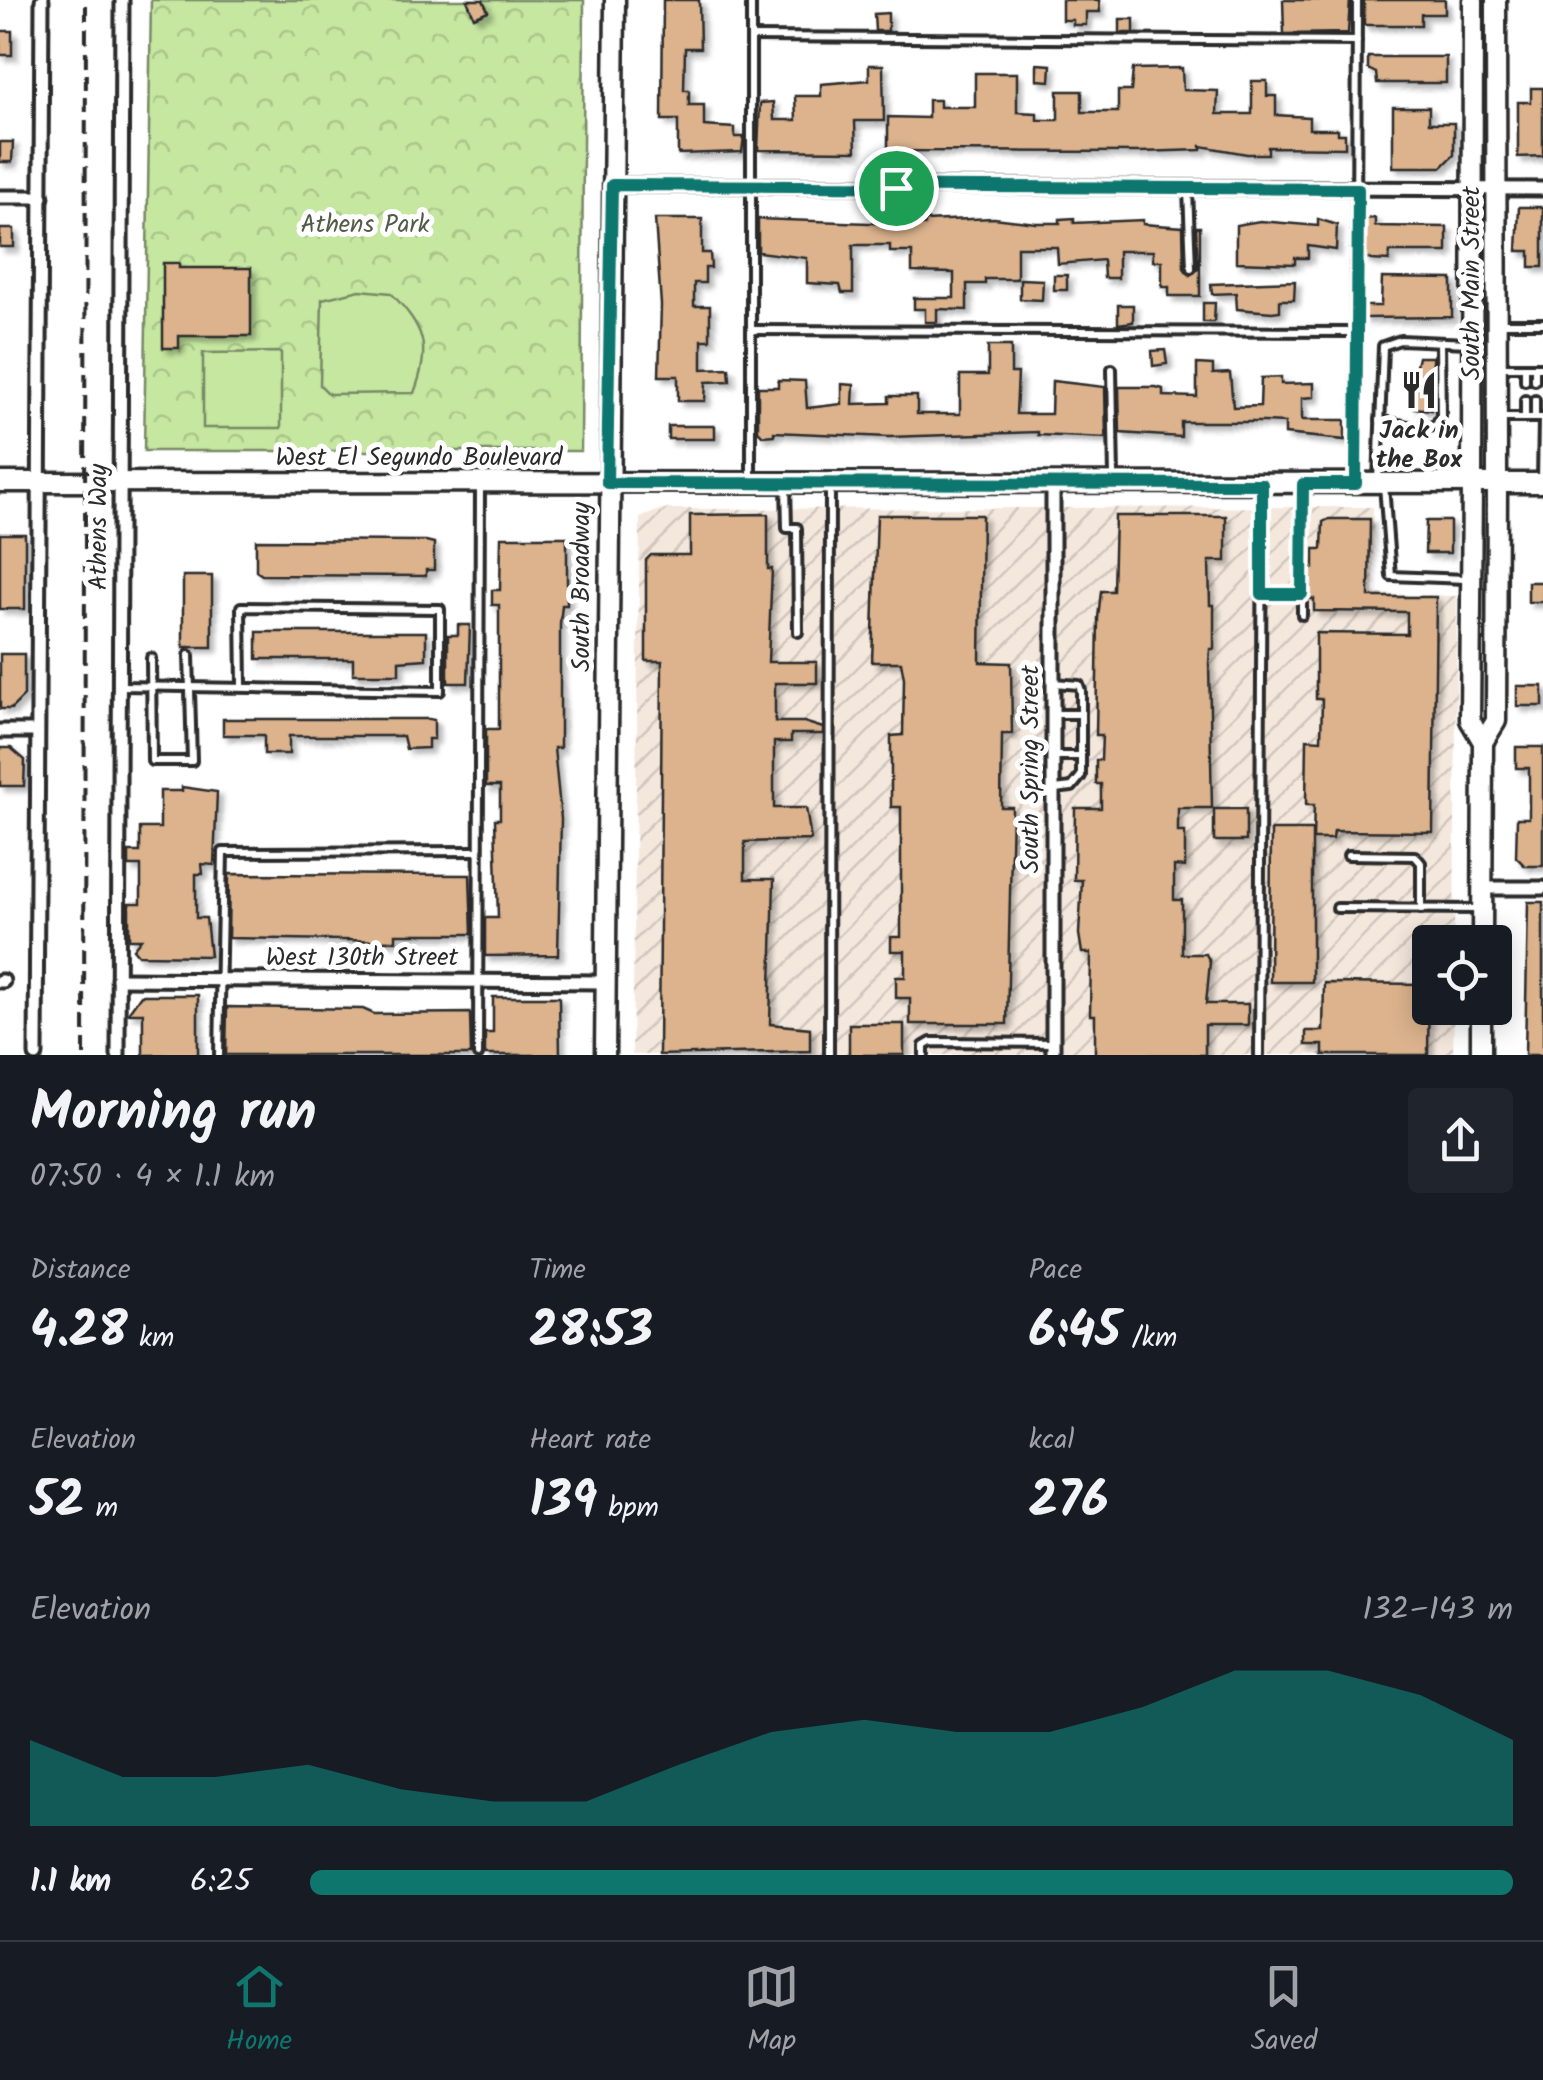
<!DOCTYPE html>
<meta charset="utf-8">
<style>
body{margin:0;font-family:Kalam,sans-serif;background:#20242c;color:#f1f3f6;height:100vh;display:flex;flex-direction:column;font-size:38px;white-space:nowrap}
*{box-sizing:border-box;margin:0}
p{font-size:32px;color:#9ea1a6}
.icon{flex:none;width:55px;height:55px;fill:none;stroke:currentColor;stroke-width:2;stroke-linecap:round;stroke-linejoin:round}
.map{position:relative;height:1055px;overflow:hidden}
.panel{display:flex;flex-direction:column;background:#171b24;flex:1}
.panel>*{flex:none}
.fabs{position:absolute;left:1412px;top:925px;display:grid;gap:20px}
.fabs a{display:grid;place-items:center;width:100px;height:100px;border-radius:10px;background:#171b24;box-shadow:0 5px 25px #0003;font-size:50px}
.pin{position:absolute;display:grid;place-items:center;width:85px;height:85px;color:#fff;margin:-42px;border:5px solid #fff;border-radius:50%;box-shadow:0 2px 10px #0007}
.round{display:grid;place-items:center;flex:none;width:105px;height:105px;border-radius:10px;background:#20242c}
.head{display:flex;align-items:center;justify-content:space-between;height:170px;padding:0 30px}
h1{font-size:55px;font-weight:700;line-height:75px}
.stats{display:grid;grid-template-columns:repeat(3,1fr);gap:15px;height:170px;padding:10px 30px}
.stats div{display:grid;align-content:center}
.stats b{font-size:50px;font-weight:700}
.stats small{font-size:28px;font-weight:400}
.stats p{font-size:28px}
.chart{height:280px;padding:20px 30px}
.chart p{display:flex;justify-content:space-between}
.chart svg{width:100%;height:180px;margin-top:10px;fill:#0f766e;opacity:.7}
ul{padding:0 30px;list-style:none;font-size:32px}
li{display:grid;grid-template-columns:160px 120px 1fr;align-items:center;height:75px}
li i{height:25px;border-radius:12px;background:#0f766e}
.tab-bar{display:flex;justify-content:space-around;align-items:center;height:140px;border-top:2px solid #363941;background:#171b24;font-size:28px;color:#9ea1a6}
.tab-bar a{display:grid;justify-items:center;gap:5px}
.tab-bar .current{color:#0f766e}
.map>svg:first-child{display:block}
.industrial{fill:url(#industrial-furrows)}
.forest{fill:url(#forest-crowns);stroke:#788966;stroke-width:2.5}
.garden{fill:#c5e7a0;stroke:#788966;stroke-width:2.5}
.building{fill:#dcb38d;stroke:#2b2b2b;stroke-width:2.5;filter:url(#shadow)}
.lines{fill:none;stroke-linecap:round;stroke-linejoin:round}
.service-casing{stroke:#2b2b2b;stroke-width:14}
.minor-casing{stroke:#2b2b2b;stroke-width:19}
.secondary-casing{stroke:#2b2b2b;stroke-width:25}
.primary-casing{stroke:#2b2b2b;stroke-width:25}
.service{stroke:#fff;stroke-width:6}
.minor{stroke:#fff;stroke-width:11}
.secondary{stroke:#fff;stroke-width:18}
.primary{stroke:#fff;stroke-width:18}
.rail{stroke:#2b2b2b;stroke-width:4;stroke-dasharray:15 8;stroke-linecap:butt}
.route-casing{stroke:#fff;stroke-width:20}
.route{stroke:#0f766e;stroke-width:12}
.labels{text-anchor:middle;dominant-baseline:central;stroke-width:10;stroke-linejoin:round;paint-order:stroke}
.park-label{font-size:25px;fill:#525a48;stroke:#fff}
.street-label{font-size:25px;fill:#2b2b2b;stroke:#fff}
.poi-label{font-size:25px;font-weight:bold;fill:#2b2b2b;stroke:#fff}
</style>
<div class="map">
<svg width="1543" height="1055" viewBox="0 0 1543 1055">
<defs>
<pattern id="industrial-furrows" width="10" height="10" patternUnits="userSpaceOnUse" patternTransform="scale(2.5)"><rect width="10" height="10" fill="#f4e8dd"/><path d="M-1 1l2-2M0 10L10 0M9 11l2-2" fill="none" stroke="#d1c7be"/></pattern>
<pattern id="forest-crowns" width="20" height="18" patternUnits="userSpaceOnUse" patternTransform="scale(2.5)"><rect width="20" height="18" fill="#c5e7a0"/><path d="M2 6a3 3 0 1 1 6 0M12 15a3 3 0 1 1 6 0" fill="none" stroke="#a9c68a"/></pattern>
<filter id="shadow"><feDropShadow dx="5" dy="5" stdDeviation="2.5" flood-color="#0004"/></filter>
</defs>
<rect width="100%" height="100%" fill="#fff"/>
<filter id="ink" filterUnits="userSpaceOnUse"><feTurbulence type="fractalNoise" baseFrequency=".01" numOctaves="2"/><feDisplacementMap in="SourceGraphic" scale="20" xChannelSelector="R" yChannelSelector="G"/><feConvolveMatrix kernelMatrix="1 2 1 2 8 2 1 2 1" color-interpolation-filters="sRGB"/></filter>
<g filter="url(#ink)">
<polygon class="industrial" points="1373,507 1374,594 1457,596 1454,942 1430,942 1430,1008 1454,1008 1453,1055 632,1055 640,518 662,509"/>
<polygon class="forest" points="151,0 584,0 581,451 144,451"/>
<g class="garden">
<path d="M360 290 391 293C424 328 432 346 414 393L329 394 320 385 322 299Z"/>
<polygon points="281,352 281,428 203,428 203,353"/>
</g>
<g class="building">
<polygon points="467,0 483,0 488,11 474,17"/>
<polygon points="663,0 699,0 700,48 685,48 684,90 689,90 689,105 704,105 704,126 735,128 735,137 744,137 742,152 678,154 678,120 662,120"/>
<polygon points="1062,0 1099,0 1100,12 1086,12 1086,25 1073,25 1073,20 1062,20"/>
<polygon points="1283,0 1350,0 1348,33 1284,34"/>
<polygon points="1364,0 1445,0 1445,14 1421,14 1421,25 1364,25"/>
<polygon points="888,13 888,31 875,31 874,14"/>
<rect x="1120" y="19" width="14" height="14"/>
<rect x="0" y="31" width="12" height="24"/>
<polygon points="1368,57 1446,57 1446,83 1377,83 1376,73 1368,69"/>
<polygon points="1037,64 1051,65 1050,81 1037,80"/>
<polygon points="869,65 883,65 884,121 855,121 856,151 758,150 760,103 773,102 774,120 796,120 795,96 821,96 821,84 869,80"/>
<polygon points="1182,68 1183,90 1218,91 1217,114 1252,114 1252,81 1267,81 1267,96 1276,96 1276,115 1309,117 1309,129 1338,129 1338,134 1345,134 1345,148 1268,147 1268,154 1247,154 1201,146 1201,150 1140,152 888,151 888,117 928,118 928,100 940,100 940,107 975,107 975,73 1017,73 1017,112 1037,113 1037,120 1058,120 1058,91 1082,91 1082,112 1118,112 1118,91 1131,91 1133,69"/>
<polygon points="1531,88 1543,88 1543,156 1518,157 1518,102 1531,102"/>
<polygon points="1393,107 1429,107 1429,123 1454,123 1454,155 1442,167 1393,167"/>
<polygon points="0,142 13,142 12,162 0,162"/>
<polygon points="1519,207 1543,207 1543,267 1530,267 1530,251 1517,251"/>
<polygon points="994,218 1036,223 1060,223 1060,219 1074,218 1074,223 1143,220 1143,224 1183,227 1184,268 1190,275 1198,269 1196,227 1200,227 1200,296 1169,296 1169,287 1162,287 1162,261 1153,261 1153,251 1118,251 1118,278 1104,278 1103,260 1058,264 1057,247 1017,247 1017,279 985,279 985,284 967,284 967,310 937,309 937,322 925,322 925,309 914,309 914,298 954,298 954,273 912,272 912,252 890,252 890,245 853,245 853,293 842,293 840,285 807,283 807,258 758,252 758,219 925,225 925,221"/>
<polygon points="1375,218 1375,226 1447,227 1447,252 1390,252 1389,261 1371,260 1364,257 1363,219"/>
<polygon points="655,219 702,219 702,253 710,253 711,268 705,268 705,283 694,283 694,306 710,306 710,340 702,340 702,369 729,368 730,381 706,382 705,401 678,401 678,376 659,376 661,305"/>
<polygon points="1318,219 1337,225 1336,250 1308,246 1308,258 1295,258 1295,264 1236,262 1236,225 1260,221 1318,226"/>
<rect x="0" y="229" width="14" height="18"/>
<polygon points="163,263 179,263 179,268 251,268 251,336 179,336 179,348 163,348"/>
<rect x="1054" y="275" width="13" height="15"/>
<polygon points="1382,278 1452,279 1452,317 1363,318 1363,306 1381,306"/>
<polygon points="1020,279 1043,280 1042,300 1020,299"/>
<polygon points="1295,281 1294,300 1280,300 1280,311 1272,312 1237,309 1236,293 1212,294 1211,284"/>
<polygon points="1203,303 1215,303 1214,322 1203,322"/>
<polygon points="1118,305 1133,305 1133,322 1118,324"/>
<polygon points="988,346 1011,346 1011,373 1018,373 1016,414 1051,414 1052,381 1105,387 1106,438 1038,435 1038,432 889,437 774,432 774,435 763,436 758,431 758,387 778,387 778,380 805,381 807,408 842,404 842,384 854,385 853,404 889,403 889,396 917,396 917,414 960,414 960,375 988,375"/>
<polygon points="1165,350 1167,364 1153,366 1152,351"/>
<polygon points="1418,357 1433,357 1431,410 1414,408 1414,396 1409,396"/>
<polygon points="1197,364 1213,365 1213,374 1230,373 1233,407 1260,406 1261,378 1281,377 1281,384 1314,383 1314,397 1302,398 1302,420 1345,420 1345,440 1285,434 1285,423 1264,422 1181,422 1181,437 1120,433 1119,387 1156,387 1163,389 1163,396 1197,397"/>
<rect x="668" y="426" width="47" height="13"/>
<polygon points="768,514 768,569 772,569 768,662 817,662 817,683 775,683 775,722 804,722 823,728 823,734 791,734 791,742 774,742 774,808 806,808 811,840 745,842 745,879 774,879 770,1024 810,1028 810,1051 659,1055 662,661 646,661 646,560 651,555 690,555 690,515"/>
<polygon points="877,515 982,515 980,662 1011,663 1012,734 1002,734 1001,807 1012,807 1007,1024 910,1024 910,998 896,998 896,977 905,977 905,951 891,951 891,937 901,937 901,807 891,807 891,736 903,735 904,678 901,662 872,662"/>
<polygon points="1115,516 1226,516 1226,561 1209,561 1210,605 1214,605 1214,649 1210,649 1209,663 1212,808 1178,808 1178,832 1185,832 1185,867 1174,866 1174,900 1182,900 1182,954 1206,954 1210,962 1206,1004 1248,1004 1248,1025 1205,1025 1205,1055 1095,1055 1095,1015 1090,1015 1091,953 1082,953 1079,934 1082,880 1074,880 1075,808 1101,808 1101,784 1096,784 1096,760 1101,760 1102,735 1096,735 1098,618 1101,591 1113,591"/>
<polygon points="1329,519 1370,519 1369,597 1436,597 1433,832 1334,831 1333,839 1313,839 1314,805 1306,805 1307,739 1321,740 1322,699 1316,699 1316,633 1407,634 1407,612 1314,611 1314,599 1309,599 1309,568 1314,568 1314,549 1322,549 1323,522"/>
<polygon points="1426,521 1450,521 1450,553 1425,553"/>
<rect x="0" y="534" width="25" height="75"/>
<polygon points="501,537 567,537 567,605 562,605 560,624 560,748 554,748 561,819 558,955 485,956 485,918 498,918 495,819 500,819 500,786 486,786 486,729 499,729 499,605 492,605 492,590 500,590"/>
<polygon points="256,540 426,541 434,543 434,570 426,570 426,576 262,575 256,571"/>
<rect x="183" y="576" width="29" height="71"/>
<rect x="1528" y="582" width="15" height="20"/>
<polygon points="458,625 470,625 468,683 448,683 448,635 458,635"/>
<polygon points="257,632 426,632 426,659 399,661 399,674 353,674 353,659 257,659"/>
<polygon points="0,654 24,654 24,696 11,709 0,709"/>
<rect x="1517" y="686" width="26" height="20"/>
<polygon points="223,719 429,719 434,720 434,739 428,739 428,748 406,749 403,736 289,736 289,754 264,754 264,735 223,735"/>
<polygon points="1516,747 1543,747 1543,866 1525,866 1516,857 1517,818 1529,818 1529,768 1516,768"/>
<polygon points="0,748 11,748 25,760 24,786 0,786"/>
<polygon points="182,787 217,792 214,865 202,864 203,874 196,874 196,918 206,918 210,956 138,955 133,949 141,939 129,939 129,903 141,903 141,866 129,866 129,852 140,852 140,828 160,828 160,791 182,791"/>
<rect x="1214" y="809" width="32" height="32"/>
<polygon points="1271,830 1312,830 1312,982 1270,982"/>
<polygon points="229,874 470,875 472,934 396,934 396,941 228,938"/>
<polygon points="1528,902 1543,902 1543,1055 1525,1055"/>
<polygon points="1324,983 1429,984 1428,1055 1323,1055 1323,1045 1306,1045 1306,1031 1323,1031"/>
<polygon points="141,995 198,995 198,1055 143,1055 143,1013 128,1013"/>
<polygon points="493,997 559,997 560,1055 485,1055 485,1033 493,1033"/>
<polygon points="227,1007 363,1009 374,1014 470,1013 471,1055 226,1055"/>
<rect x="849" y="1024" width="55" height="31"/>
</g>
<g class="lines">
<g class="service-casing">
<g id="service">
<polyline points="751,37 1357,41"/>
<polyline points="1188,189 1191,268"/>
<polyline points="1498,323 1543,323"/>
<polyline points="751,330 1356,332"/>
<polyline points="1499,367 1543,367"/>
<polyline points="1525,367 1525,381"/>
<polyline points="1535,367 1535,381"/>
<polyline points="1112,369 1114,478"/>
<polyline points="1535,400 1535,418"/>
<polyline points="1499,418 1542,418"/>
<polyline points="1525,418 1525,400"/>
<polyline points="1380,420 1423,429 1436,425 1441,416 1440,342"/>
<polyline points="751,479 751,0"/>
<polyline points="1355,479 1357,0"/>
<polyline points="1542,481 1543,418"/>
<polyline points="1378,482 1383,346 1400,340 1468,343"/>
<polyline points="786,485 787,528 797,528 798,632"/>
<polyline points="1384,485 1391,576 1466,579"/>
<polyline points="1262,593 1302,594 1303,486"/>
<polyline points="1302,594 1302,615"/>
<polyline points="151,658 152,761 192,761 189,655"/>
<polyline points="1054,683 1079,685 1081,691 1081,776 1072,787 1055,789"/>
<polyline points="120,686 440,691 440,609 241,607 242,686"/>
<polyline points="1055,714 1081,714"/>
<polyline points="1055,756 1081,756"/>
<polyline points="1348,855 1415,856 1421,863 1421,909"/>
<polyline points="1337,908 1481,909"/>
<polyline points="219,1055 223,852 478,851"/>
<polyline points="478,1055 480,484"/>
<polyline points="829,1055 830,485"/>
<polyline points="924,1055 924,1046 931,1042 1052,1043"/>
<polyline points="1259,1055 1262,485"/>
</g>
</g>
<g class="minor-casing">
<g id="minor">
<polyline points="612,185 1543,189"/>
<polyline points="0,197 42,197"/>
<polyline points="0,731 35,731"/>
<polyline points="1482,888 1543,888"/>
<polyline points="118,979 605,982"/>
<polyline points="0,981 3,981"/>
<polyline points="36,1055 42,0"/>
<polyline points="118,1055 122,0"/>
<polyline points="1053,1055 1053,484"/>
</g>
</g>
<g class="secondary-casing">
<g id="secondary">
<polyline points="1496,0 1497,483"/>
<polyline points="1472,484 1473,0"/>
<polyline points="605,1055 615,0"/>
</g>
</g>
<g class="primary-casing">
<g id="primary">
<polyline points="0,482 1543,483"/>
<polyline points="1472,484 1470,720 1483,742 1482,942"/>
<polyline points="1483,742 1496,721 1497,483"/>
<polyline points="1481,1055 1481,1008"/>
</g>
</g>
<use href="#service" class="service"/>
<use href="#minor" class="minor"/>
<use href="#secondary" class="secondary"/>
<use href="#primary" class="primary"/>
<polyline class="rail" points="84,1055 86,0"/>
</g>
</g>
<g class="lines" filter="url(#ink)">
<g class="route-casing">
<polygon id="route" points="612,185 1358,189 1356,484 1303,484 1302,594 1262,594 1262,484 607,483"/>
</g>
<use href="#route" class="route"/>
</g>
<defs>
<g id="restaurant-bare" transform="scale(3)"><path d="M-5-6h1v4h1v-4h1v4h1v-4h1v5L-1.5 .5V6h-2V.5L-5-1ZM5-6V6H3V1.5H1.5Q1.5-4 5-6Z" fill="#2b2b2b" stroke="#fff" stroke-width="2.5" paint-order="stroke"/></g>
</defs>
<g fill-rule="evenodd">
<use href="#restaurant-bare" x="1419" y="390"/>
</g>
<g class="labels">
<g class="park-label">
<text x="365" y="225">Athens Park</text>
</g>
<g class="street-label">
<text transform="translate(1472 283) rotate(-90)">South Main Street</text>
<text x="419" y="458">West El Segundo Boulevard</text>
<text transform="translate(99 527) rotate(-90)">Athens Way</text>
<text transform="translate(582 587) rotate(-90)">South Broadway</text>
<text transform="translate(1031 769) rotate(-90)">South Spring Street</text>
<text x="362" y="958">West 130th Street</text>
</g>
<g class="poi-label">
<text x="1419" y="431">Jack in<tspan x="1419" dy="29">the Box</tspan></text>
</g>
</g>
</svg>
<div class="fabs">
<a><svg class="icon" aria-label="locate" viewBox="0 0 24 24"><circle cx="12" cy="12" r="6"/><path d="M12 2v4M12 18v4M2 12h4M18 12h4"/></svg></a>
</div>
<div class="pin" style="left:896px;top:188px;background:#1e9e55"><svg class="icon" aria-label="arrive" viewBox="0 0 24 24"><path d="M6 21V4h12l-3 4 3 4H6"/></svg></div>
</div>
<section class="panel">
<div class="head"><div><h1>Morning run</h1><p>07:50 · 4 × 1.1 km</p></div><a class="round"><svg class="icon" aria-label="share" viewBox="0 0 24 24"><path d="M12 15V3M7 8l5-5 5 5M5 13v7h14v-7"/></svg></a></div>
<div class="stats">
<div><p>Distance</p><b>4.28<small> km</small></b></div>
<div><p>Time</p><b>28:53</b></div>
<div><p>Pace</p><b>6:45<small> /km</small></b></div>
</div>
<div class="stats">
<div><p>Elevation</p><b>52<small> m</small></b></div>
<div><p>Heart rate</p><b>139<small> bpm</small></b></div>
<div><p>kcal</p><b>276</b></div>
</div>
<div class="chart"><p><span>Elevation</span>132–143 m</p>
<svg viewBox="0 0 160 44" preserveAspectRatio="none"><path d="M0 44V23L10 32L20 32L30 29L40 35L50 38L60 38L70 29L80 21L90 18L100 21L110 21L120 15L130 6L140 6L150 12L160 23V44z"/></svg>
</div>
<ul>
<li><b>1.1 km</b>6:25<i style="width:100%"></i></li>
</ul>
</section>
<nav class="tab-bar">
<a class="current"><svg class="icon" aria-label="home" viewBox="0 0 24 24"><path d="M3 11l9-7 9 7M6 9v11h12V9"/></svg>Home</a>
<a><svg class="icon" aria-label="map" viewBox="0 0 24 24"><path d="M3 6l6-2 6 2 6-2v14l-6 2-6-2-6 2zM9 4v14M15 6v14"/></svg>Map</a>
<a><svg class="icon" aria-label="saved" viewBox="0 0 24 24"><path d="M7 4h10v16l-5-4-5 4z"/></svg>Saved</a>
</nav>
